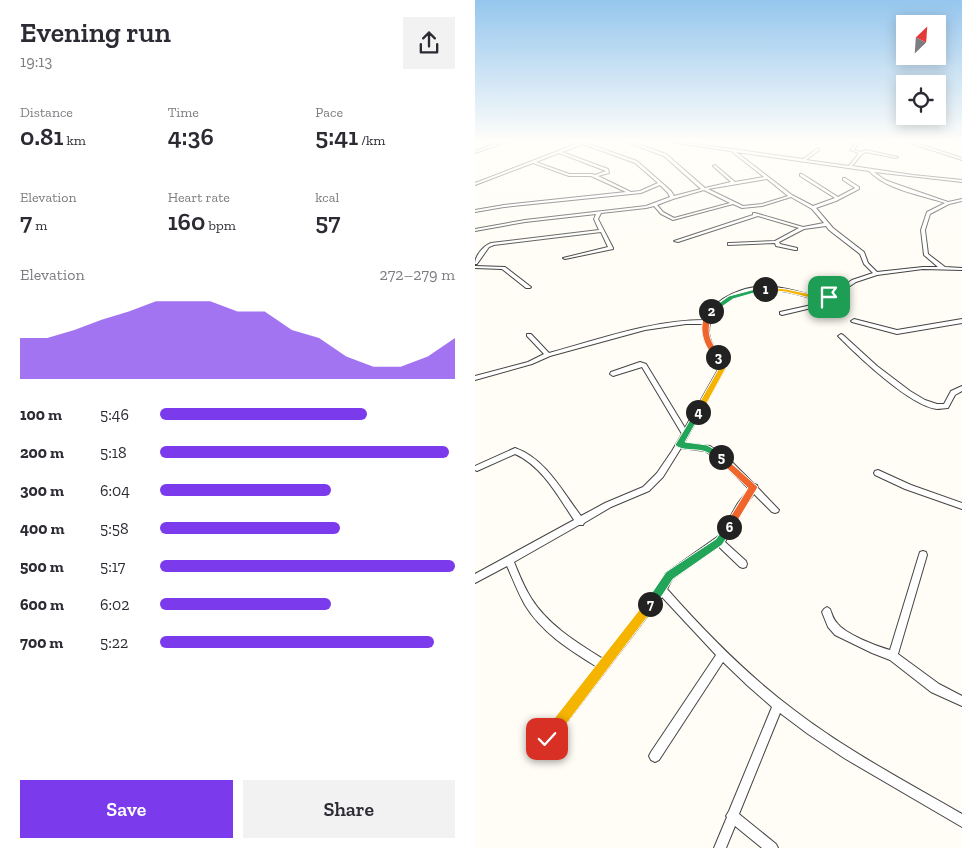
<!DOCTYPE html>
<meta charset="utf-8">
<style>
body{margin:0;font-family:"Zilla Slab",serif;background:#f2f2f3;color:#2b2b33;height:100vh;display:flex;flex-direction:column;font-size:19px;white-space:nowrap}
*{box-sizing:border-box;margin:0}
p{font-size:16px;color:#7c7c81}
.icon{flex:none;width:28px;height:28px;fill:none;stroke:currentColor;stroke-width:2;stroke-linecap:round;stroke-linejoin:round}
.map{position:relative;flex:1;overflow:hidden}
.panel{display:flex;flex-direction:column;background:#fff;width:475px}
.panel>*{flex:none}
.needle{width:32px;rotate:25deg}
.buttons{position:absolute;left:421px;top:15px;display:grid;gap:10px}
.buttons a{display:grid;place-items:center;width:50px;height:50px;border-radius:0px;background:#fff;box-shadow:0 2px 12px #0003;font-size:25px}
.pin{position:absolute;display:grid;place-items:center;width:42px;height:42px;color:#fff;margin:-21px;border-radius:10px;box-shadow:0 2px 8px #0006}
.km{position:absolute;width:25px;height:25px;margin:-12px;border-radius:50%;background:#222;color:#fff;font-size:14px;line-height:25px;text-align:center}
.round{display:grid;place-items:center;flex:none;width:52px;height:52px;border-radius:0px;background:#f2f2f3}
.headline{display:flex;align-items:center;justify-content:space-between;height:85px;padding:0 20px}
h1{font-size:28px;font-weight:600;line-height:38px}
.figures{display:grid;grid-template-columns:repeat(3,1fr);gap:8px;height:85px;padding:5px 20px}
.figures div{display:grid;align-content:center}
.figures b{font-size:25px;font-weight:600}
.figures small{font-size:14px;font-weight:400}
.figures p{font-size:14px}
.chart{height:140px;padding:10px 20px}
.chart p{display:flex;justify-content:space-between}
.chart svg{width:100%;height:90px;margin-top:5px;fill:#7c3aed;opacity:.7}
.primary-button{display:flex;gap:10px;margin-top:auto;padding:10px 20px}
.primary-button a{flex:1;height:58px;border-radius:0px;background:#7c3aed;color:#fff;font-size:20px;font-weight:600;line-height:58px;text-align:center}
.primary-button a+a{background:#f2f2f3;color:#2b2b33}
ul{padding:0 20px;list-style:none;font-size:16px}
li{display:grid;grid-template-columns:80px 60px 1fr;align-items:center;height:38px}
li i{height:12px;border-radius:6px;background:#7c3aed}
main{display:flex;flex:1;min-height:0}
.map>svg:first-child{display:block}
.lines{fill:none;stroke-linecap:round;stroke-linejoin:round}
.minor-casing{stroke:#444;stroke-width:2}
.minor{fill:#fff;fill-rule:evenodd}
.split-1{fill:#f5b400;stroke:#fff}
.split-2{fill:#22a559;stroke:#fff}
.split-3{fill:#f0652b;stroke:#fff}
.split-4{fill:#f5b400;stroke:#fff}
.split-5{fill:#22a559;stroke:#fff}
.split-6{fill:#f0652b;stroke:#fff}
.split-7{fill:#22a559;stroke:#fff}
.split-8{fill:#f5b400;stroke:#fff}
</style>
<main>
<section class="panel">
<div class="headline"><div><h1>Evening run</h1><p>19:13</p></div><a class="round"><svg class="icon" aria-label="share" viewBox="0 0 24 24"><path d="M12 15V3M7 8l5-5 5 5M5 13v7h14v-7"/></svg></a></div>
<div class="figures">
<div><p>Distance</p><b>0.81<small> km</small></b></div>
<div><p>Time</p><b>4:36</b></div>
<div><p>Pace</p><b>5:41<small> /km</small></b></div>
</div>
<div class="figures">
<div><p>Elevation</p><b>7<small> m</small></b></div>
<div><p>Heart rate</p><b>160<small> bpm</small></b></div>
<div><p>kcal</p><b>57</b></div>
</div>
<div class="chart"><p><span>Elevation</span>272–279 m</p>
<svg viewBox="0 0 160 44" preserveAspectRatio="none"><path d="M0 44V24L10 24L20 20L30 15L40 11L50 6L60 6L70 6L80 11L90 11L100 20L110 24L120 33L130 38L140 38L150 33L160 24V44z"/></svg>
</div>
<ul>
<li><b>100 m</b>5:46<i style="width:70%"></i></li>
<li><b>200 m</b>5:18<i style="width:98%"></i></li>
<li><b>300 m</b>6:04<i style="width:58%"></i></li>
<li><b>400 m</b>5:58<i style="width:61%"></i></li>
<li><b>500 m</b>5:17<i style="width:100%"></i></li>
<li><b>600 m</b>6:02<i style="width:58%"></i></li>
<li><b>700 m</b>5:22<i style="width:93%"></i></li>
</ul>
<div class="primary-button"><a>Save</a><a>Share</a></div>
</section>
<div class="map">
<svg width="487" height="848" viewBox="0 0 487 848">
<rect width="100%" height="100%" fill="#fffdf5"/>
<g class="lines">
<g class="minor-casing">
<g id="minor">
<polygon points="25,142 31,142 0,153 0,151"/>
<path d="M106 142H111V143L162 161 196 191 199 196 226 189 189 156 151 142H157L191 154 230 188 256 182 239 167 238 166 240 165 260 182 289 177 256 151 195 142H206L328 159 343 148 344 150 331 160 374 166 384 153 375 150 381 142H384L379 150 386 152 391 150 423 157 421 158 391 152 387 154 377 166 438 175 487 180V182L399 172 410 180 421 184 473 202 487 199V201L474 204 455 214 450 230 453 254 470 267 487 268V270L448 269 402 275 381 282 345 306 307 315 305 314V312L341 304 346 301C330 297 313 290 297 290 271 288 233 302 234 333 235 347 247 355 250 368L209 443 235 446 254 459 279 484 282 485 283 488 304 510 303 512 300 513 297 512 279 494 269 507 250 542 271 561 272 564 271 567 268 568 265 567 243 546 197 579 192 589C231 633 272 675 319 710 371 750 430 781 487 814V827L369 758 333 734 305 713 264 814 301 844 303 848H287L260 826 251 848H239L252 817 251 816 254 811 297 707 273 686 248 662 184 760 180 762 176 760 174 756 176 752 241 655 187 597 76 743 72 744 68 743 67 739 68 735 122 667C95 650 67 633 50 605 43 593 38 579 32 566L0 583V574L99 520C83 496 67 466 40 454L2 471 0 470V466L40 448C71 459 87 491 106 516L130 503 168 487 182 473 197 451 207 434 167 367 138 376 135 374 136 372 165 362 171 364 210 428 244 368C240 349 225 347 229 324H211L170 330 75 356 57 364 0 380V376L53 362 69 354 52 336V334H56L74 353C125 339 177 320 230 320 232 317 234 313 236 310 250 292 278 284 300 287 317 289 333 295 350 298L377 280 398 273 389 264 385 254 354 230 351 226 329 229 304 242 305 244 322 248V250H320L301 246 300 243 253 245V243H255L300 241 324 228 283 216 203 242 199 241 278 215V213H280L328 227 349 223 337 209 316 197 287 206 267 208 258 204 198 220 186 214 179 206 171 208 126 213 123 219 138 248V249L90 259 88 258 133 247 126 232 19 245 14 247 2 264H0C0 256 8 246 16 243L124 230 119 219 121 214 50 222 0 231V229L50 220 171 206 195 197 193 193 185 185 166 193 29 207 0 212V210L29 205 151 192 116 176H94L58 163 0 185V183ZM108 144 160 163 183 183 165 191 156 192 123 176 134 173 133 169 87 152ZM261 152 394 171C412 190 446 195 470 203L452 212 446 230 449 255 463 267H448L402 272 393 263 389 252 358 228 341 208 361 201 384 189V187L370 178H368V180L380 188 363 197 327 174H325V176L360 198 338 206 317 195ZM84 153 131 171 120 175 117 174H94L61 162ZM292 179 313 196 287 204 268 206 233 189ZM229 190 255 203 199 218 188 212 182 205 198 199ZM206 448 230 451 248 463 274 489 263 503 245 535 191 573 184 587 128 659C101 642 73 625 56 598 49 587 44 574 39 562L104 525H108L109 523 136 507 174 491 188 477Z"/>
<polygon points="432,142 438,142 487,158 487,160"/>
<polygon points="0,266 30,267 56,287 55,288 51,288 27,269 0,268"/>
<polygon points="379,319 422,330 487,319 487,323 422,334 377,322 376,321"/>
<path d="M366 334 368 335 402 366 435 391 450 400 462 404H469L476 391 487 386V391L480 395 473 408C470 408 465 409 462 409 435 406 383 356 364 337L363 336Z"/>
<polygon points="403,470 436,485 487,503 487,509 430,489 400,475 399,473 400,471"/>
<path d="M448 551 451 552 452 555 423 654 464 684 487 696V706L456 692 415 660 397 653 360 635 353 627 347 612 349 609 352 607 355 609C357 614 358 619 362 623 370 634 401 646 415 650L444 555 445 552Z"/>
</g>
</g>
<use href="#minor" class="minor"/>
</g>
<linearGradient id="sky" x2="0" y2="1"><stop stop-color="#95c6ee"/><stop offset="0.54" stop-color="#fffefa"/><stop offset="1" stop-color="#fffefa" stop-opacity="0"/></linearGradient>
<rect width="487" height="261" fill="url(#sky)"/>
<polygon class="split-1" points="288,287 311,289 350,297 354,295 357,297 351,302 311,292 290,290"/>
<polygon class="split-2" points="288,287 293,289 258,299 238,313 233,311 254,296"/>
<path class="split-3" d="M236 309 239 311C230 332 234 340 247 357L243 359C228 351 219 320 236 309Z"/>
<polygon class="split-4" points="241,355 246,355 250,362 251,368 226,414 221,414 219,412 244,368"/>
<path class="split-5" d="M223 409 227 412 210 442 232 445 249 455V460C241 461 238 455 231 452 222 448 207 452 200 445L221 410Z"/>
<polygon class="split-6" points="246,454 283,487 257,530 254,531 249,527 273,488 243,460 241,457"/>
<polygon class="split-7" points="254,523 259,527 247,545 198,579 179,608 175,610 172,608 170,604 172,600 191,572 241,539 251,524"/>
<polygon class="split-8" points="175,599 179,600 181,604 179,608 77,743 72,745 67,743 66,739 67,734 172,600"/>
</svg>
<div class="buttons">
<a><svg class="needle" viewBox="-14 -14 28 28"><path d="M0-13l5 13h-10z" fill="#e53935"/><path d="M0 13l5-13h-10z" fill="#7c7c81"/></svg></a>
<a><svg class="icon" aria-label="locate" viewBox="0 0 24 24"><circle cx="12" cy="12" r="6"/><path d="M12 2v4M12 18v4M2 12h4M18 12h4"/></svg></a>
</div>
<div class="pin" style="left:354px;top:297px;background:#1e9e55"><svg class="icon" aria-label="arrive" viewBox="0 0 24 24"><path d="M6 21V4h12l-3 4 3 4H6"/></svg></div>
<div class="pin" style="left:72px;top:739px;background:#d93025"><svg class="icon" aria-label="check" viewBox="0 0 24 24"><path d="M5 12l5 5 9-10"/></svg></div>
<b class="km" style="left:290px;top:289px">1</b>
<b class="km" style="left:236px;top:311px">2</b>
<b class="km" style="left:243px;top:357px">3</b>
<b class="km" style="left:223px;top:412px">4</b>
<b class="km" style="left:246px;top:457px">5</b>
<b class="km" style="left:254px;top:527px">6</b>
<b class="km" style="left:175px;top:604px">7</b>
</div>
</main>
